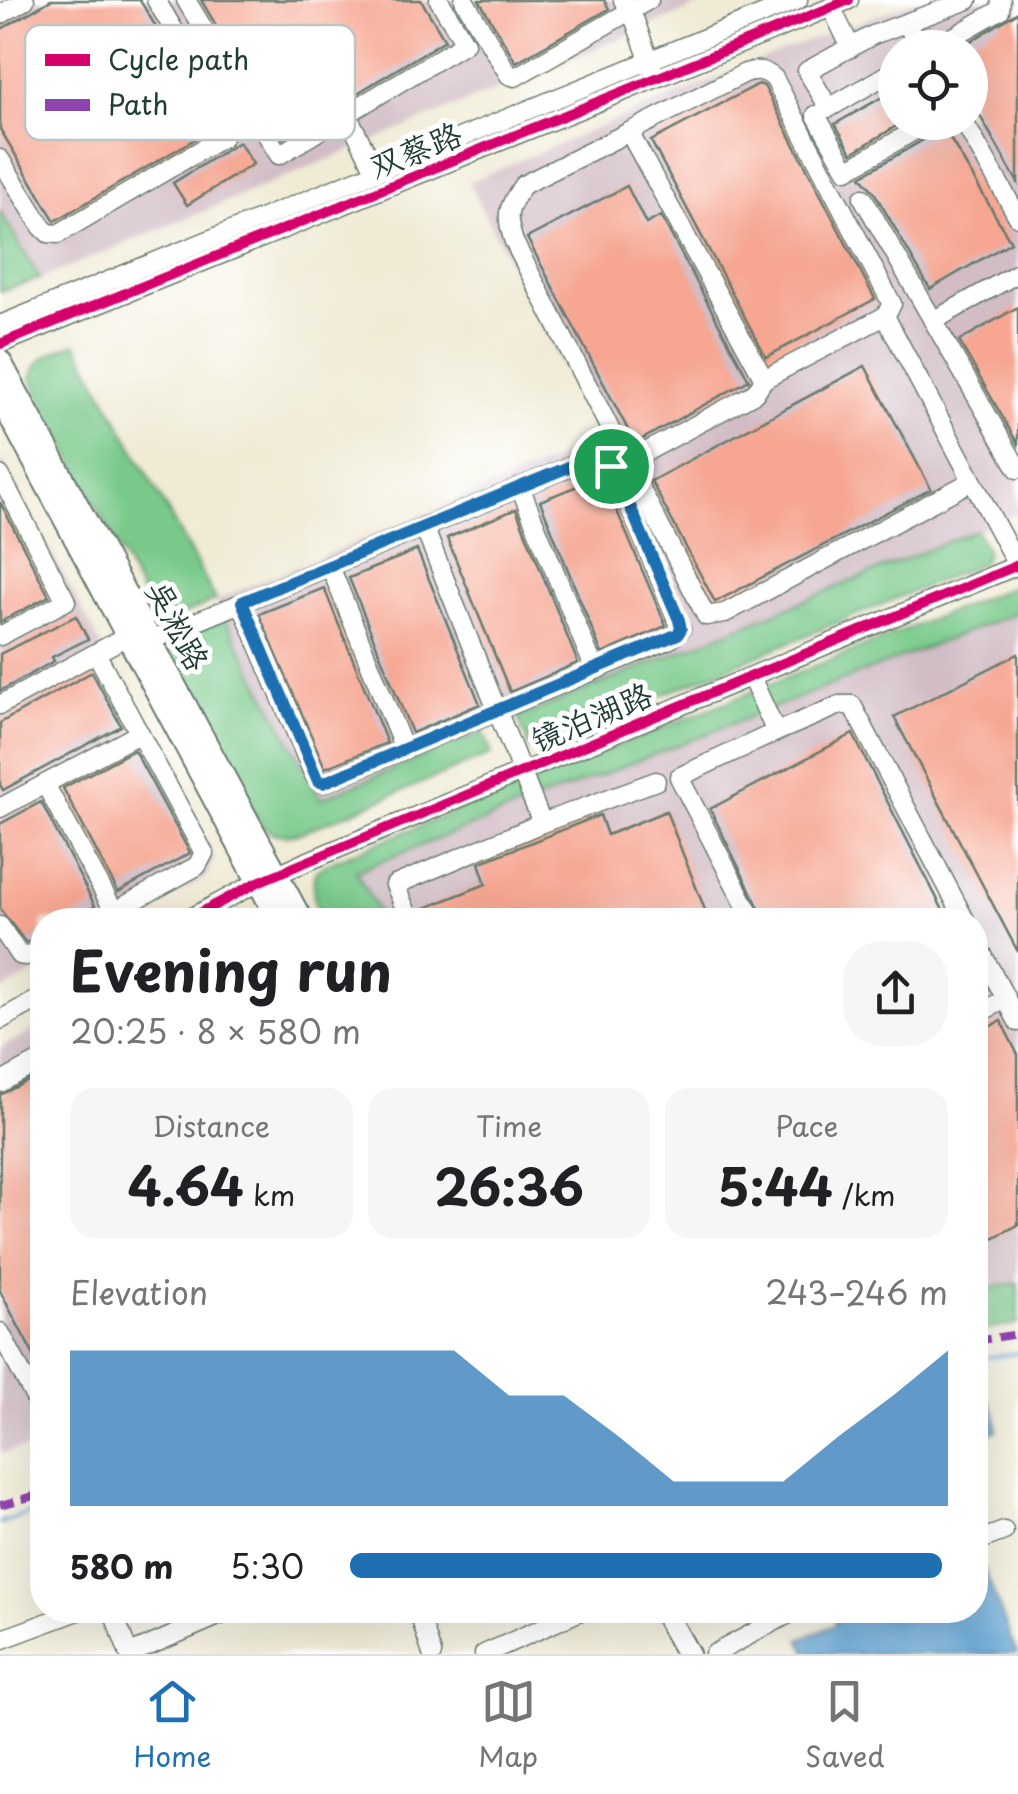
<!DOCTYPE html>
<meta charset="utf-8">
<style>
body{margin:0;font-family:"Playpen Sans","LXGW WenKai TC",sans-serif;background:#f6f6f6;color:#202124;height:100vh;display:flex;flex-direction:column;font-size:38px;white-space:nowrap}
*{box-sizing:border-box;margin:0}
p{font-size:32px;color:#757577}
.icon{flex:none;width:55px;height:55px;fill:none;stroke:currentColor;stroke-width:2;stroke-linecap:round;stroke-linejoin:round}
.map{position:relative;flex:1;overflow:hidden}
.side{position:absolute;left:30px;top:908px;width:958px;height:715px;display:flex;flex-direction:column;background:#fff;border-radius:40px;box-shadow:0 10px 40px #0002}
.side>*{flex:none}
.controls{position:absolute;left:878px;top:30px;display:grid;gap:20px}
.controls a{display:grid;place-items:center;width:110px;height:110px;border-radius:50%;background:#fff;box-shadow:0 10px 40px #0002;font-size:50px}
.pin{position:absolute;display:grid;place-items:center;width:85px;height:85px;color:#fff;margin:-42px;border:5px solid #fff;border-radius:50%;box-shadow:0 2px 10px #0007}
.round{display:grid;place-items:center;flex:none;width:105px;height:105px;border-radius:40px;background:#f6f6f6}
.summary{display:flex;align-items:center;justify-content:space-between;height:170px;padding:0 40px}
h1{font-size:55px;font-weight:700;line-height:75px}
.stats{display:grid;grid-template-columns:repeat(3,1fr);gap:15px;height:170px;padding:10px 40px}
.stats div{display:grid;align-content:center;border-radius:25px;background:#f6f6f6;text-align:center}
.stats b{font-size:50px;font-weight:700}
.stats small{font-size:28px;font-weight:400}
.stats p{font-size:28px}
.chart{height:280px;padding:20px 40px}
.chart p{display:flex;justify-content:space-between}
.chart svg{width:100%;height:180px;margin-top:10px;fill:#1f6fb2;opacity:.7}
ul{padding:0 40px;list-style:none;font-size:32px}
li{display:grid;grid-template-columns:160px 120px 1fr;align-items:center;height:75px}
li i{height:25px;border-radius:12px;background:#1f6fb2}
.dock{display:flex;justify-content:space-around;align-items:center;height:140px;border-top:2px solid #e0e0e0;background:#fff;font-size:28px;color:#757577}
.dock a{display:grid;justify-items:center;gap:5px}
.dock .active{color:#1f6fb2}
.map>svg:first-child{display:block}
.industrial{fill:#d2bdc6;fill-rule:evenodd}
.green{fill:#78c98a;stroke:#4c835f;stroke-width:2.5}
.water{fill:#5ea1d2;stroke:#3e6f83;stroke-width:2.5}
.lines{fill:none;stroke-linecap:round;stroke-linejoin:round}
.stream{stroke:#5ea1d2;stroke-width:4}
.building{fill:#f6a691}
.minor-casing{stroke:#687a6c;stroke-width:21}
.major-casing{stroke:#687a6c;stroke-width:26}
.minor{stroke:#fff;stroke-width:18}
.major{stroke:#fff;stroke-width:22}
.quiet{stroke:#8e44ad;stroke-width:8;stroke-dasharray:15 8;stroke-linecap:butt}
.cycleway-casing{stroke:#fff;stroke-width:16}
.cycleway{stroke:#d6006c;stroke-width:10}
.route-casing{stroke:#fff;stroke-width:20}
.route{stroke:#1f6fb2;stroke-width:12}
.labels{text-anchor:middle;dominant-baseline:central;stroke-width:10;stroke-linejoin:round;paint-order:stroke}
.street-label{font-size:32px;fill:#1f3d34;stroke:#fff}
.key{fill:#fff;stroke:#bcc5c2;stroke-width:2.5}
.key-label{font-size:28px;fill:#1f3d34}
</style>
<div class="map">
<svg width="1018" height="1654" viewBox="0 0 1018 1654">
<rect width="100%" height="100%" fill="#fff"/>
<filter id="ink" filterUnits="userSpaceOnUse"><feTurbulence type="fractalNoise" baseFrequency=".01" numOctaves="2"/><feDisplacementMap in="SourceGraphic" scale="20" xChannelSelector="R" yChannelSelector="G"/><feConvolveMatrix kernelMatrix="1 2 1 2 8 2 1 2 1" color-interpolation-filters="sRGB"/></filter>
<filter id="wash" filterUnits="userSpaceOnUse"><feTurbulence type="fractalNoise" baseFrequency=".0048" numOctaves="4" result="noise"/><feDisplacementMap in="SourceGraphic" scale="40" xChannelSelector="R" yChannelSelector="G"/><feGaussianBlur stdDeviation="2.25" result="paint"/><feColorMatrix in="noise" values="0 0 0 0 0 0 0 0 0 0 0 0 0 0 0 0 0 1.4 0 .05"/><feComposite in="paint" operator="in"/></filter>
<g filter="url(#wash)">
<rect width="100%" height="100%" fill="#f0ebd5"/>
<g class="industrial">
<polygon points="0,0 713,0 40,279 0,211"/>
<path d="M917 0H1018V513L321 799 216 600 602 441 468 182 772 55ZM895 48H970V122H895Z"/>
<polygon points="0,456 214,857 207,877 130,920 42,920 42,968 0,992"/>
<polygon points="1018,612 1018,1283 975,1291 975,920 382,920 356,872"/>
<polygon points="42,1026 42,1446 0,1453 0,1048"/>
</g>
<g class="green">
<polygon points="0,211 40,279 0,291"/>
<path d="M76 343 216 600 164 623 156 622 31 379C36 355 56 352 76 343Z"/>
<polygon points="976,530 987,551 982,563 530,749 518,718"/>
<path d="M1018 584V612L356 871 382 920H322C314 904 310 888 316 870L333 861Z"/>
<path d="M225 618 321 799 483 732 492 754 300 833C280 836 272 836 258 822L167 652V644L177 637Z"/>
<polygon points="1018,1283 1018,1324 975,1331 975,1291"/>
</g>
<g class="water">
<path d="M980 1391C992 1402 998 1414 997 1431L975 1439V1392Z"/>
<polygon points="975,1568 984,1569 1017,1654 808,1654 800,1639 835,1625 833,1610 975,1610"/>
</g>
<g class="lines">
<g class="stream">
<polyline points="975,1359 1018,1353"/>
<polyline points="0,1523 42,1509"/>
</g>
</g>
<g id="blocks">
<g class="building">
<polygon points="51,0 140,0 213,124 212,129 55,221 0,129 0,30"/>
<polygon points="201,0 421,0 445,40 283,138"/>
<polygon points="479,0 604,0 609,9 516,62"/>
<polygon points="1018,12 1018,183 970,98 970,48 960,48"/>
<polygon points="759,84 764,86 875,299 766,357 651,141"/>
<polygon points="895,90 895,122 903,122 852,153 835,124"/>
<polygon points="941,123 1011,242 930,289 874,192 861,176 935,133"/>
<polygon points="239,142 253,164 187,205 173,183"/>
<polygon points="627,186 646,224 661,216 749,380 635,443 527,238"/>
<polygon points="1018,307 1018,444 959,341"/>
<polygon points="865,366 931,489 715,602 651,481"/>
<polygon points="602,476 666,626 602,654 540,501"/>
<polygon points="0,502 49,596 0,622"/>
<polygon points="516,509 578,663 510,692 447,538"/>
<polygon points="417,550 480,704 412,733 349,578"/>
<polygon points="324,588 387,743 325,768 259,614"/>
<polygon points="76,616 88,639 52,657 54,661 0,691 0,654"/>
<polygon points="1018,654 1018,952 894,717"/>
<polygon points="92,672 121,726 3,790 0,785 0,723"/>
<polygon points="853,734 862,752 948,920 765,920 710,809"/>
<polygon points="134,750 190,853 118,892 63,788"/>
<polygon points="41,802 95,906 69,920 42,920 42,934 26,943 0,909 0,824"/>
<polygon points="666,811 709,920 424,920 420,910 486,884 479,863 600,815 607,835"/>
<polygon points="1001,1021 1018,1055 1018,1225 975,1247 975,1034"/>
<polygon points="42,1074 42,1371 0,1291 0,1095"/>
</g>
</g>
</g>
<g filter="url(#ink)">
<use href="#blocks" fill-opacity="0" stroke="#687a6c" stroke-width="2.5"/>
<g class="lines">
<g class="minor-casing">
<g id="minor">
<polyline points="186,0 279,155 465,43 439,0"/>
<polyline points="464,0 509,75 515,77 649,0"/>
<polyline points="623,0 635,21 652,68"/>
<polyline points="831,7 851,48"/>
<polyline points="0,15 25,0"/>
<polyline points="906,23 920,48"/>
<polyline points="934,48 1000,10 1001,0"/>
<polyline points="895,70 829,108 807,71 873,35 968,0"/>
<polyline points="347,114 376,172"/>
<polyline points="816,115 847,170 929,122"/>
<polyline points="964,122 1018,217"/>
<path d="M629 132 745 73C757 69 764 70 774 78L892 304 885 316"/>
<polyline points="0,159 42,227 48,233 58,234 223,137 227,119 156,0"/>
<polyline points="863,198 1018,469"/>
<polyline points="933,321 1018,273"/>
<polyline points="0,325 798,0"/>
<polyline points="0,344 849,0"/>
<polyline points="627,462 755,393 764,379"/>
<polyline points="0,475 66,601 0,636"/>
<path d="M972 481 725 613 706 616 514 242C505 215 507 209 523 185L629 132 764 379 885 316 1017 565"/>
<polyline points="520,487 595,670"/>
<polyline points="330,566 404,749"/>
<path d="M140 645C293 581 447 518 600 454L606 458 617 476 681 629 672 638 323 783 314 775 241 603"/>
<polyline points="96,653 204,853 197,866 99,920"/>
<polyline points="751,677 776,732 679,777 753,920"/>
<polyline points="0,705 129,635"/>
<polyline points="776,732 840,705 852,705 965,920"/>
<polyline points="45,784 119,920"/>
<polyline points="0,808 140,733"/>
<polyline points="542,823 656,781"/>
<polyline points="187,920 258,882 1018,565"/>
<polyline points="410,920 395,885 542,823 424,527"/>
<polyline points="0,926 19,955 26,956 42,951"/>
<polyline points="975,940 1018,1022"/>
<polyline points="975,1015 1006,999"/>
<polyline points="0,1020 42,997"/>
<polyline points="0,1083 42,1060"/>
<polyline points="0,1332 42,1411"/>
<polyline points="975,1542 1004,1531"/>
<polyline points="112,1610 129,1654"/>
<polyline points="418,1610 432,1654"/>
<polyline points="0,1640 81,1610"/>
<polyline points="130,1654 232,1610"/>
<polyline points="484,1654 583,1610"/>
<polyline points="714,1654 796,1610"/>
</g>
</g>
<g class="major-casing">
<g id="major">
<polyline points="0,362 301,920"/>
<polyline points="0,397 279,920"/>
<polyline points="663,1610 688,1654"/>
</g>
</g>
<use href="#minor" class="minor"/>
<use href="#major" class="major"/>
<g class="quiet">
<polyline points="975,1341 1018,1334"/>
<polyline points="0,1505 42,1494"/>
</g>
<g class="cycleway-casing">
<g id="cycleway">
<polyline points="0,344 849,0"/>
<polyline points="187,920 258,882 1018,565"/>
</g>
</g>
<use href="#cycleway" class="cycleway"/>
</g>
</g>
<g class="lines" filter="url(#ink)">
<g class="route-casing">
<polygon id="route" points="600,454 606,458 617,476 679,620 681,629 678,634 323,783 318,781 242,602"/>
</g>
<use href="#route" class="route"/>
</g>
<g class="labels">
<g class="street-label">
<text transform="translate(415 149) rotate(-22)">双蔡路</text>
<text transform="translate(179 625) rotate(62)">吴淞路</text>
<text transform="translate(591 716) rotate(-23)">镜泊湖路</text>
</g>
</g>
<rect x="25" y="25" width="330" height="115" rx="15" class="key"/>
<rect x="45" y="54" width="45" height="12" fill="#d6006c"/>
<rect x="45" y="99" width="45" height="12" fill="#8e44ad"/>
<g class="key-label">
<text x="108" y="70">Cycle path</text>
<text x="108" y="115">Path</text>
</g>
</svg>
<div class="controls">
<a><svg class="icon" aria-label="locate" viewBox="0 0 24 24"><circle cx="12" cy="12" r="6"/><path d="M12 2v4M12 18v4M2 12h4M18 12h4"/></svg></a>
</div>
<div class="pin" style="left:611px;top:466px;background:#1e9e55"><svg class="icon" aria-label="arrive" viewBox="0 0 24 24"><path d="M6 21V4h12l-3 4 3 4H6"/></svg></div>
<section class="side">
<div class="summary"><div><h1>Evening run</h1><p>20:25 · 8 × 580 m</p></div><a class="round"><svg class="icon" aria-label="share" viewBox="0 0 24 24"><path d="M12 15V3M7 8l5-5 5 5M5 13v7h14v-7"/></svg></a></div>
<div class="stats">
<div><p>Distance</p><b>4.64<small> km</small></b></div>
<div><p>Time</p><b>26:36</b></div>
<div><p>Pace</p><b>5:44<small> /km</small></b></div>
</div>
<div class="chart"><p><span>Elevation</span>243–246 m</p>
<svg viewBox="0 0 160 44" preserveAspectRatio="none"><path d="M0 44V6L10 6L20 6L30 6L40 6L50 6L60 6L70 6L80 17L90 17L100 27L110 38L120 38L130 38L140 27L150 17L160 6V44z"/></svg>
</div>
<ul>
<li><b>580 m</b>5:30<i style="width:99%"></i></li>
</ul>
</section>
</div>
<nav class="dock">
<a class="active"><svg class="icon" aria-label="home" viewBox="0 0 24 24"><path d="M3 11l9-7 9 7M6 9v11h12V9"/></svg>Home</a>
<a><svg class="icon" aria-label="map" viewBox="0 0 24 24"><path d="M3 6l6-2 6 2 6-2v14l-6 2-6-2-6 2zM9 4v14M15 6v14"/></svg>Map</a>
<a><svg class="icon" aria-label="saved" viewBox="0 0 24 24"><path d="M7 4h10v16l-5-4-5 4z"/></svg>Saved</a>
</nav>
